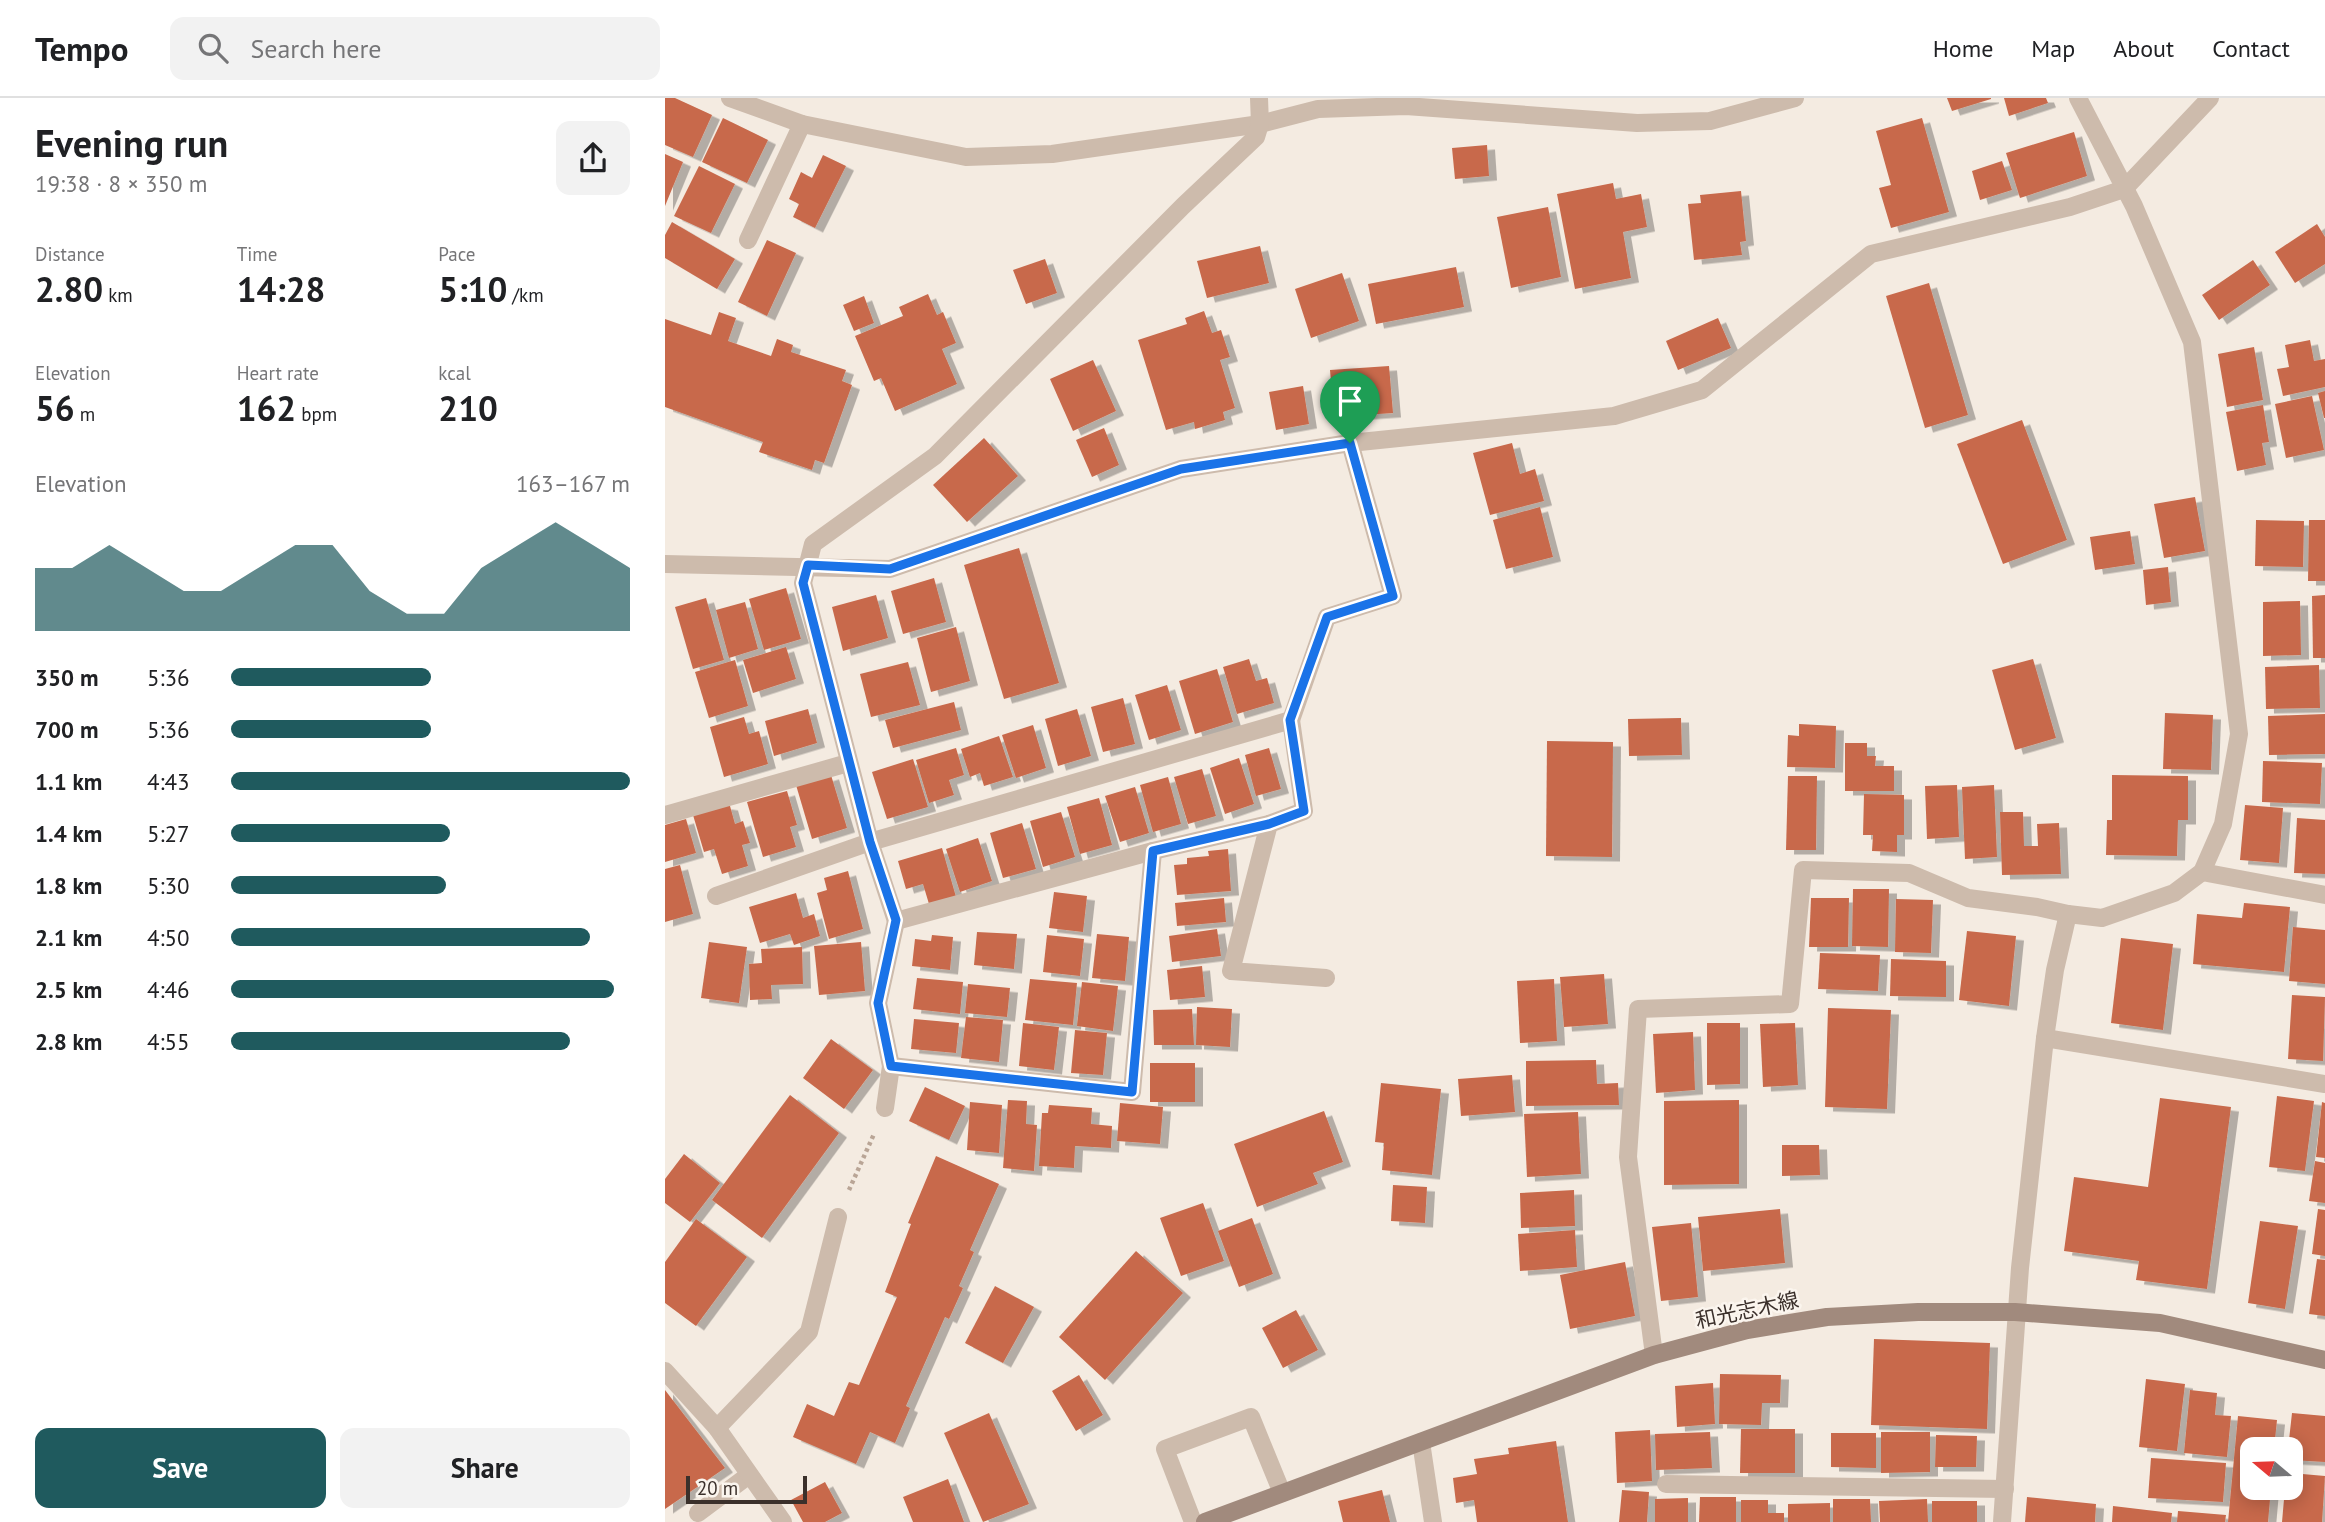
<!DOCTYPE html>
<meta charset="utf-8">
<style>
body{margin:0;font-family:"PT Sans","Noto Sans JP",sans-serif;background:#f2f2f2;color:#202124;height:100vh;display:flex;flex-direction:column;font-size:26px;white-space:nowrap}
*{box-sizing:border-box;margin:0}
p{font-size:23px;color:#757577}
.icon{flex:none;width:38px;height:38px;fill:none;stroke:currentColor;stroke-width:2;stroke-linecap:round;stroke-linejoin:round}
.map{position:relative;flex:1;overflow:hidden}
.details{display:flex;flex-direction:column;background:#fff;width:665px}
.details>*{flex:none}
.needle{width:46px;rotate:289deg}
.buttons{position:absolute;left:1575px;top:1339px;display:grid;gap:14px}
.buttons a{display:grid;place-items:center;width:63px;height:63px;border-radius:14px;background:#fff;box-shadow:0 4px 18px #0003;font-size:35px}
.scale{position:absolute;left:21px;bottom:18px;width:121px;box-sizing:border-box;padding-left:7px;border:4px solid #3b302b;border-top:0;font-size:19px;line-height:24px;white-space:nowrap;color:#3b302b;-webkit-text-stroke:5px #fbf5ee;paint-order:stroke}
.pin{position:absolute;display:grid;place-items:center;width:60px;height:60px;color:#fff;margin:-72px -30px;border-radius:50% 50% 50% 0;rotate:-45deg;box-shadow:0 0 7px #0007}
.pin .icon{rotate:45deg}
.round{display:grid;place-items:center;flex:none;width:74px;height:74px;border-radius:14px;background:#f2f2f2}
.headline{display:flex;align-items:center;justify-content:space-between;height:119px;padding:0 35px}
h1{font-size:38px;font-weight:800;line-height:52px}
.figures{display:grid;grid-template-columns:repeat(3,1fr);gap:10px;height:119px;padding:7px 35px}
.figures div{display:grid;align-content:center}
.figures b{font-size:35px;font-weight:800}
.figures small{font-size:19px;font-weight:400}
.figures p{font-size:19px}
.chart{height:196px;padding:14px 35px}
.chart p{display:flex;justify-content:space-between}
.chart svg{width:100%;height:126px;margin-top:7px;fill:#1f5a5e;opacity:.7}
.button{display:flex;gap:14px;margin-top:auto;padding:14px 35px}
.button a{flex:1;height:80px;border-radius:14px;background:#1f5a5e;color:#fff;font-size:28px;font-weight:800;line-height:80px;text-align:center}
.button a+a{background:#f2f2f2;color:#202124}
ul{padding:0 35px;list-style:none;font-size:23px}
li{display:grid;grid-template-columns:112px 84px 1fr;align-items:center;height:52px}
li i{height:18px;border-radius:9px;background:#1f5a5e}
header{display:flex;align-items:center;gap:42px;box-sizing:border-box;height:98px;padding:0 35px;background:#fff;border-bottom:2px solid #e0e0e0}
header strong{font-size:33px}
nav{display:flex;gap:38px;margin-inline-start:auto;font-size:24px}
.search{width:490px;height:63px;background:#f2f2f2;display:flex;align-items:center;gap:18px;box-sizing:border-box;padding:0 24px;border-radius:14px;color:#757577;font-size:26px}
main{display:flex;flex:1;min-height:0}
.map>svg:first-child{display:block}
.building{fill:#c8694b;filter:url(#shadow)}
.lines{fill:none;stroke-linecap:round;stroke-linejoin:round}
.path{stroke:#b9a596;stroke-width:4.5;stroke-dasharray:3.5 3.5;stroke-linecap:butt}
.lane{stroke:#cdbbac;stroke-width:18}
.street{stroke:#cdbbac;stroke-width:18}
.secondary{stroke:#a18a7d;stroke-width:18}
.route-casing{stroke:#fff;stroke-width:14}
.route{stroke:#1a73e8;stroke-width:9}
.labels{text-anchor:middle;dominant-baseline:central;stroke-width:5;stroke-linejoin:round;paint-order:stroke}
.street-label{font-size:21px;fill:#3b302b;stroke:#fbf5ee}
</style>
<header>
<strong>Tempo</strong>
<div class="search"><svg class="icon" aria-label="search" viewBox="0 0 24 24"><circle cx="10" cy="10" r="6"/><path d="M15 15l6 6"/></svg>Search here</div>
<nav><a>Home</a><a>Map</a><a>About</a><a>Contact</a></nav>
</header>
<main>
<section class="details">
<div class="headline"><div><h1>Evening run</h1><p>19:38 · 8 × 350 m</p></div><a class="round"><svg class="icon" aria-label="share" viewBox="0 0 24 24"><path d="M12 15V3M7 8l5-5 5 5M5 13v7h14v-7"/></svg></a></div>
<div class="figures">
<div><p>Distance</p><b>2.80<small> km</small></b></div>
<div><p>Time</p><b>14:28</b></div>
<div><p>Pace</p><b>5:10<small> /km</small></b></div>
</div>
<div class="figures">
<div><p>Elevation</p><b>56<small> m</small></b></div>
<div><p>Heart rate</p><b>162<small> bpm</small></b></div>
<div><p>kcal</p><b>210</b></div>
</div>
<div class="chart"><p><span>Elevation</span>163–167 m</p>
<svg viewBox="0 0 160 44" preserveAspectRatio="none"><path d="M0 44V22L10 22L20 14L30 22L40 30L50 30L60 22L70 14L80 14L90 30L100 38L110 38L120 22L130 14L140 6L150 14L160 22V44z"/></svg>
</div>
<ul>
<li><b>350 m</b>5:36<i style="width:50%"></i></li>
<li><b>700 m</b>5:36<i style="width:50%"></i></li>
<li><b>1.1 km</b>4:43<i style="width:100%"></i></li>
<li><b>1.4 km</b>5:27<i style="width:55%"></i></li>
<li><b>1.8 km</b>5:30<i style="width:54%"></i></li>
<li><b>2.1 km</b>4:50<i style="width:90%"></i></li>
<li><b>2.5 km</b>4:46<i style="width:96%"></i></li>
<li><b>2.8 km</b>4:55<i style="width:85%"></i></li>
</ul>
<div class="button"><a>Save</a><a>Share</a></div>
</section>
<div class="map">
<svg width="1660" height="1424" viewBox="0 0 1660 1424">
<defs>
<filter id="shadow"><feDropShadow dx="8" dy="4.5" stdDeviation="0" flood-color="#0004"/></filter>
</defs>
<rect width="100%" height="100%" fill="#f4ebe1"/>
<g class="building">
<polygon points="0,0 10,0 47,17 28,59 0,47"/>
<polygon points="1282,0 1326,0 1326,1 1287,13"/>
<polygon points="1339,0 1381,0 1383,5 1344,18"/>
<polygon points="58,20 103,42 82,85 37,64"/>
<polygon points="1257,20 1284,114 1226,130 1214,90 1226,87 1211,33"/>
<polygon points="1409,34 1422,78 1355,100 1341,55"/>
<polygon points="822,47 824,78 790,81 787,50"/>
<polygon points="0,56 18,64 0,108"/>
<polygon points="158,57 181,68 150,130 128,119 134,106 124,101 136,74 147,80"/>
<polygon points="1337,63 1347,92 1315,102 1307,73"/>
<polygon points="34,68 70,86 46,135 9,118"/>
<polygon points="948,85 951,101 976,96 982,129 958,134 966,180 910,191 892,96"/>
<polygon points="1076,93 1081,143 1075,144 1077,157 1029,162 1023,106 1036,105 1035,97"/>
<polygon points="883,109 896,179 846,190 832,119"/>
<polygon points="7,124 70,161 52,191 0,160 0,137"/>
<polygon points="1652,126 1660,139 1660,166 1630,185 1610,154"/>
<polygon points="102,142 131,155 102,218 73,204"/>
<polygon points="595,148 604,185 542,200 532,163"/>
<polygon points="380,161 392,195 361,206 348,172"/>
<polygon points="1588,162 1605,187 1554,222 1537,197"/>
<polygon points="791,169 799,209 711,226 703,186"/>
<polygon points="677,175 694,223 646,240 630,191"/>
<polygon points="1264,185 1303,317 1260,330 1221,198"/>
<polygon points="263,196 272,217 278,214 291,245 277,251 292,286 230,313 216,280 209,283 190,238 238,218 234,209"/>
<polygon points="199,198 209,225 189,233 178,207"/>
<polygon points="539,213 547,235 556,232 565,259 555,262 570,310 558,314 560,322 530,331 529,324 501,332 473,242 522,226 520,220"/>
<polygon points="54,214 71,220 63,243 106,258 112,241 128,247 126,254 181,272 177,283 187,287 159,365 150,362 147,372 94,354 98,344 0,309 0,221 46,237"/>
<polygon points="1053,220 1066,250 1013,272 1001,243"/>
<polygon points="1645,242 1649,263 1660,261 1660,289 1618,298 1612,271 1624,269 1620,247"/>
<polygon points="1589,249 1598,302 1562,309 1553,256"/>
<polygon points="428,262 451,313 408,333 385,281"/>
<polygon points="724,268 728,315 669,319 665,272"/>
<polygon points="638,288 644,326 611,332 604,294"/>
<polygon points="1660,293 1660,320 1659,320 1653,295"/>
<polygon points="1647,298 1659,352 1621,360 1610,306"/>
<polygon points="1598,307 1604,344 1597,345 1601,367 1572,373 1561,314"/>
<polygon points="1357,322 1402,442 1338,466 1292,346"/>
<polygon points="439,330 454,367 427,379 411,342"/>
<polygon points="319,340 353,378 302,424 268,387"/>
<polygon points="847,345 855,376 870,371 879,403 825,417 808,355"/>
<polygon points="1530,399 1540,453 1499,460 1489,406"/>
<polygon points="875,409 888,459 841,471 828,422"/>
<polygon points="1591,422 1639,423 1638,469 1590,468"/>
<polygon points="1644,422 1660,422 1660,483 1643,483"/>
<polygon points="1465,433 1470,466 1430,472 1425,439"/>
<polygon points="354,450 394,585 339,601 299,467"/>
<polygon points="1503,469 1506,504 1481,507 1478,472"/>
<polygon points="269,480 281,524 238,536 226,493"/>
<polygon points="121,490 136,541 99,552 84,501"/>
<polygon points="211,497 223,540 178,553 167,509"/>
<polygon points="1660,497 1660,560 1648,560 1647,498"/>
<polygon points="41,500 59,562 28,571 10,509"/>
<polygon points="1635,503 1636,557 1598,558 1598,504"/>
<polygon points="80,504 93,551 64,560 51,512"/>
<polygon points="291,529 305,583 266,594 252,540"/>
<polygon points="121,549 131,581 88,595 78,562"/>
<polygon points="584,561 591,583 602,580 609,605 572,616 558,569"/>
<polygon points="1368,561 1391,640 1350,652 1327,572"/>
<polygon points="70,562 83,608 44,620 30,574"/>
<polygon points="243,564 255,607 206,619 195,576"/>
<polygon points="1654,567 1655,610 1601,611 1600,569"/>
<polygon points="552,571 568,624 530,636 514,583"/>
<polygon points="502,587 516,632 484,642 470,597"/>
<polygon points="458,600 470,646 438,654 426,609"/>
<polygon points="289,604 296,632 228,650 220,622"/>
<polygon points="143,611 152,645 109,658 100,623"/>
<polygon points="412,611 426,658 393,668 380,621"/>
<polygon points="1500,615 1548,617 1546,672 1498,671"/>
<polygon points="1660,616 1660,656 1604,657 1603,618"/>
<polygon points="79,619 84,636 94,633 103,666 59,679 45,629"/>
<polygon points="1016,620 1017,657 964,658 963,621"/>
<polygon points="1134,626 1171,628 1170,670 1122,669 1123,637 1134,638"/>
<polygon points="368,627 381,670 351,680 337,637"/>
<polygon points="334,638 348,679 319,688 315,675 305,679 296,651"/>
<polygon points="882,643 948,644 947,759 881,758"/>
<polygon points="1180,645 1202,645 1202,658 1211,658 1210,668 1229,668 1229,693 1180,693"/>
<polygon points="291,650 299,677 284,682 289,697 264,705 251,662"/>
<polygon points="604,650 616,691 591,698 580,657"/>
<polygon points="574,660 589,706 560,716 545,670"/>
<polygon points="248,661 263,709 222,721 207,674"/>
<polygon points="1598,663 1657,665 1655,706 1597,704"/>
<polygon points="537,671 551,718 523,726 509,679"/>
<polygon points="166,677 182,730 147,741 131,687"/>
<polygon points="1447,677 1523,678 1523,722 1513,722 1512,758 1441,757 1442,722 1447,722"/>
<polygon points="1123,678 1152,678 1151,752 1121,752"/>
<polygon points="503,679 516,726 488,734 475,687"/>
<polygon points="1292,687 1294,739 1262,741 1260,688"/>
<polygon points="1329,687 1332,759 1300,761 1297,689"/>
<polygon points="470,689 484,735 455,744 440,698"/>
<polygon points="122,693 132,727 125,729 131,749 98,759 82,704"/>
<polygon points="1199,696 1239,697 1239,737 1232,737 1232,754 1207,753 1208,737 1198,737"/>
<polygon points="434,700 447,747 415,756 402,709"/>
<polygon points="59,707 65,708 70,726 78,723 85,745 77,747 83,768 57,776 49,751 39,754 28,717"/>
<polygon points="1580,707 1618,710 1614,765 1575,762"/>
<polygon points="396,714 410,759 378,769 365,723"/>
<polygon points="1335,714 1358,714 1359,748 1373,748 1372,726 1394,725 1396,776 1337,777"/>
<polygon points="1632,720 1660,722 1660,776 1629,775"/>
<polygon points="21,721 31,755 0,764 0,727"/>
<polygon points="357,725 371,771 338,780 325,735"/>
<polygon points="313,740 327,783 295,794 281,751"/>
<polygon points="277,750 291,799 264,806 258,786 241,791 233,763"/>
<polygon points="563,751 566,793 512,797 509,767 522,766 522,760 544,758 543,753"/>
<polygon points="15,767 28,816 0,824 0,771"/>
<polygon points="183,773 198,831 164,841 152,795 162,792 159,780"/>
<polygon points="1188,791 1224,791 1223,849 1187,848"/>
<polygon points="389,794 422,798 418,834 384,830"/>
<polygon points="131,795 138,820 149,816 155,838 129,847 125,836 95,845 84,809"/>
<polygon points="559,800 561,824 512,828 510,805"/>
<polygon points="1146,800 1184,800 1183,849 1144,849"/>
<polygon points="1231,801 1268,802 1266,855 1230,854"/>
<polygon points="1579,805 1625,809 1619,874 1528,866 1532,816 1577,820"/>
<polygon points="1628,829 1660,832 1660,886 1624,883"/>
<polygon points="552,831 556,858 507,864 504,838"/>
<polygon points="1302,833 1351,838 1344,908 1294,902"/>
<polygon points="312,834 352,836 349,871 309,867"/>
<polygon points="432,836 464,839 460,883 427,880"/>
<polygon points="267,837 288,839 285,872 247,868 250,841 266,843"/>
<polygon points="382,837 419,841 415,878 378,874"/>
<polygon points="1456,840 1508,846 1498,932 1446,925"/>
<polygon points="44,844 82,849 74,905 36,900"/>
<polygon points="196,844 200,893 154,897 149,848"/>
<polygon points="137,849 138,886 106,887 107,901 85,902 84,866 97,865 96,851"/>
<polygon points="1155,855 1215,857 1213,893 1153,891"/>
<polygon points="1226,861 1281,863 1281,899 1225,898"/>
<polygon points="537,868 540,899 505,902 502,872"/>
<polygon points="939,876 943,926 899,929 895,879"/>
<polygon points="252,880 298,884 295,916 248,911"/>
<polygon points="365,881 412,885 408,927 360,922"/>
<polygon points="889,881 892,943 855,945 852,883"/>
<polygon points="417,884 453,888 448,933 412,928"/>
<polygon points="303,886 345,890 342,919 300,915"/>
<polygon points="1627,897 1660,899 1658,963 1623,961"/>
<polygon points="532,909 567,911 565,949 531,947"/>
<polygon points="1163,910 1226,912 1222,1011 1160,1009"/>
<polygon points="527,911 529,947 489,947 488,912"/>
<polygon points="301,919 338,922 334,964 296,960"/>
<polygon points="249,921 294,925 291,955 246,951"/>
<polygon points="358,925 394,929 389,972 354,968"/>
<polygon points="1042,925 1075,925 1075,986 1042,987"/>
<polygon points="1130,925 1133,987 1098,989 1095,926"/>
<polygon points="410,932 442,935 438,977 406,975"/>
<polygon points="1028,934 1030,992 991,995 988,936"/>
<polygon points="166,941 208,972 179,1011 138,980"/>
<polygon points="931,962 932,986 953,985 954,1007 861,1008 861,963"/>
<rect x="485" y="965" width="45" height="39"/>
<polygon points="847,977 850,1014 796,1018 793,981"/>
<polygon points="716,985 776,991 767,1077 717,1072 719,1045 710,1044"/>
<polygon points="260,989 300,1008 284,1042 244,1023"/>
<polygon points="125,997 174,1035 97,1140 47,1102"/>
<polygon points="1612,998 1649,1003 1640,1073 1604,1069"/>
<polygon points="1495,1000 1566,1009 1542,1191 1471,1182 1474,1163 1399,1153 1409,1079 1483,1089"/>
<polygon points="343,1002 362,1003 361,1026 372,1027 369,1073 338,1070"/>
<polygon points="1074,1002 1074,1086 999,1087 999,1003"/>
<polygon points="305,1004 337,1007 334,1055 302,1052"/>
<polygon points="1657,1004 1660,1005 1660,1060 1651,1059"/>
<polygon points="455,1005 498,1009 495,1046 452,1043"/>
<polygon points="384,1007 427,1010 426,1026 447,1028 446,1050 410,1048 409,1070 374,1068 377,1015 383,1015"/>
<polygon points="659,1013 678,1064 648,1075 653,1086 592,1109 569,1046"/>
<polygon points="913,1014 916,1076 862,1079 859,1016"/>
<polygon points="1117,1047 1154,1047 1155,1077 1117,1078"/>
<polygon points="19,1056 55,1085 25,1124 0,1105 0,1081"/>
<polygon points="271,1058 334,1086 305,1152 309,1154 294,1188 298,1190 284,1221 280,1219 241,1308 245,1310 230,1345 205,1334 191,1366 128,1339 142,1306 169,1318 184,1284 194,1287 232,1199 220,1194 246,1126 243,1125"/>
<polygon points="1650,1063 1660,1065 1660,1105 1644,1103"/>
<polygon points="728,1087 762,1089 760,1125 726,1123"/>
<polygon points="909,1092 910,1128 856,1130 855,1095"/>
<polygon points="538,1105 559,1163 516,1178 495,1120"/>
<polygon points="1115,1111 1120,1165 1038,1173 1033,1119"/>
<polygon points="1653,1111 1660,1112 1660,1158 1647,1156"/>
<polygon points="587,1120 608,1176 574,1189 553,1133"/>
<polygon points="31,1121 82,1159 31,1228 0,1205 0,1164"/>
<polygon points="1595,1123 1633,1128 1620,1211 1583,1205"/>
<polygon points="1026,1125 1033,1199 996,1203 987,1129"/>
<polygon points="910,1132 912,1169 855,1173 853,1136"/>
<polygon points="471,1153 518,1195 440,1282 394,1239"/>
<polygon points="1652,1161 1660,1162 1660,1218 1644,1216"/>
<polygon points="960,1164 970,1218 905,1231 895,1177"/>
<polygon points="330,1188 369,1209 338,1265 300,1245"/>
<polygon points="631,1212 653,1252 618,1270 597,1230"/>
<polygon points="1209,1241 1325,1245 1322,1331 1206,1327"/>
<polygon points="1055,1276 1116,1277 1115,1305 1097,1305 1096,1327 1054,1326"/>
<polygon points="414,1277 438,1317 411,1333 387,1293"/>
<polygon points="1481,1281 1520,1286 1512,1353 1474,1349"/>
<polygon points="1048,1285 1050,1326 1012,1329 1010,1288"/>
<polygon points="0,1292 60,1370 0,1411"/>
<polygon points="1525,1292 1552,1295 1550,1317 1566,1318 1562,1359 1519,1355"/>
<polygon points="324,1315 364,1406 318,1424 279,1335"/>
<polygon points="1627,1315 1660,1318 1660,1364 1626,1362 1626,1351 1623,1351"/>
<polygon points="1573,1318 1612,1322 1609,1351 1587,1351 1587,1390 1606,1390 1603,1424 1563,1424"/>
<polygon points="1076,1331 1130,1331 1130,1375 1075,1375"/>
<polygon points="985,1332 987,1383 952,1385 950,1334"/>
<polygon points="1045,1334 1047,1370 991,1372 990,1336"/>
<polygon points="1216,1334 1265,1334 1265,1374 1216,1375"/>
<polygon points="1166,1335 1211,1335 1211,1370 1166,1369"/>
<polygon points="1271,1337 1312,1338 1311,1369 1270,1369"/>
<polygon points="891,1343 903,1424 812,1424 809,1402 791,1405 788,1380 812,1376 809,1361 844,1356 843,1350"/>
<polygon points="1486,1360 1561,1365 1558,1404 1483,1400"/>
<polygon points="1626,1375 1660,1378 1657,1424 1617,1424 1620,1390 1626,1390"/>
<polygon points="283,1381 299,1424 248,1424 238,1399"/>
<polygon points="160,1384 177,1415 160,1424 138,1424 126,1402"/>
<polygon points="717,1392 725,1424 678,1424 673,1403"/>
<polygon points="957,1392 984,1394 982,1424 954,1424"/>
<polygon points="1035,1399 1071,1399 1071,1424 1034,1424"/>
<polygon points="1362,1399 1431,1406 1430,1424 1360,1424"/>
<polygon points="1023,1400 1023,1424 990,1424 990,1401"/>
<polygon points="1168,1401 1205,1401 1206,1424 1168,1424"/>
<polygon points="1262,1401 1263,1424 1215,1424 1214,1403"/>
<polygon points="1076,1402 1103,1402 1103,1415 1119,1415 1119,1424 1076,1424"/>
<rect x="1267" y="1403" width="45" height="21"/>
<polygon points="1165,1405 1165,1424 1123,1424 1123,1406"/>
<polygon points="1448,1408 1507,1415 1506,1424 1447,1424"/>
<polygon points="1513,1413 1561,1417 1560,1424 1512,1424"/>
</g>
<g class="lines">
<polyline class="path" points="184,1092 209,1036"/>
<g class="lane">
<polyline points="83,142 137,26"/>
<polyline points="51,798 205,744"/>
<polyline points="756,1344 768,1424"/>
<polyline points="1001,1386 1340,1391"/>
<polyline points="33,1415 84,1377"/>
<polyline points="528,1424 500,1351 586,1319 617,1395"/>
</g>
<g class="street">
<polyline points="65,0 137,26 301,59 387,56 595,26 653,11 741,8 972,25 1045,23 1130,0"/>
<polyline points="0,466 225,471 516,371 685,345 949,318 1037,292 1206,156 1405,109 1459,91 1545,0"/>
<polyline points="626,622 662,519 728,498 685,345"/>
<polyline points="0,717 183,665"/>
<polyline points="604,726 566,873 661,880"/>
<polyline points="205,744 626,622 639,713 604,726 488,753 231,823 205,744 138,485 148,446 270,358 518,108 591,39 595,26 594,0"/>
<polyline points="1537,774 1660,797"/>
<polyline points="1380,940 1660,986"/>
<polyline points="226,968 467,994 488,753"/>
<polyline points="220,1010 226,968 213,905 231,823"/>
<polyline points="989,1257 963,1059 973,911 1125,906 1138,772 1244,775 1303,800 1372,809 1403,816"/>
<polyline points="0,1273 52,1330 118,1424"/>
<polyline points="52,1330 144,1234 173,1119"/>
<polyline points="1337,1424 1355,1170 1380,940 1390,872 1403,816 1437,820 1509,795 1537,774 1558,726 1574,636 1527,244 1469,108 1413,0"/>
</g>
<polyline class="secondary" points="540,1424 989,1257 1082,1232 1162,1219 1253,1214 1350,1214 1495,1225 1660,1262"/>
</g>
<g class="lines">
<g class="route-casing">
<polygon id="route" points="685,345 728,498 662,519 625,622 639,713 604,726 488,753 467,994 226,968 213,905 231,822 205,744 138,485 143,467 225,471 516,371"/>
</g>
<use href="#route" class="route"/>
</g>
<g class="labels">
<g class="street-label">
<text transform="translate(1082 1212) rotate(-12)">和光志木線</text>
</g>
</g>
</svg>
<div class="buttons">
<a><svg class="needle" viewBox="-14 -14 28 28"><path d="M0-13l5 13h-10z" fill="#e53935"/><path d="M0 13l5-13h-10z" fill="#757577"/></svg></a>
</div>
<div class="scale">20 m</div>
<div class="pin" style="left:685px;top:345px;background:#1e9e55"><svg class="icon" aria-label="arrive" viewBox="0 0 24 24"><path d="M6 21V4h12l-3 4 3 4H6"/></svg></div>
</div>
</main>
